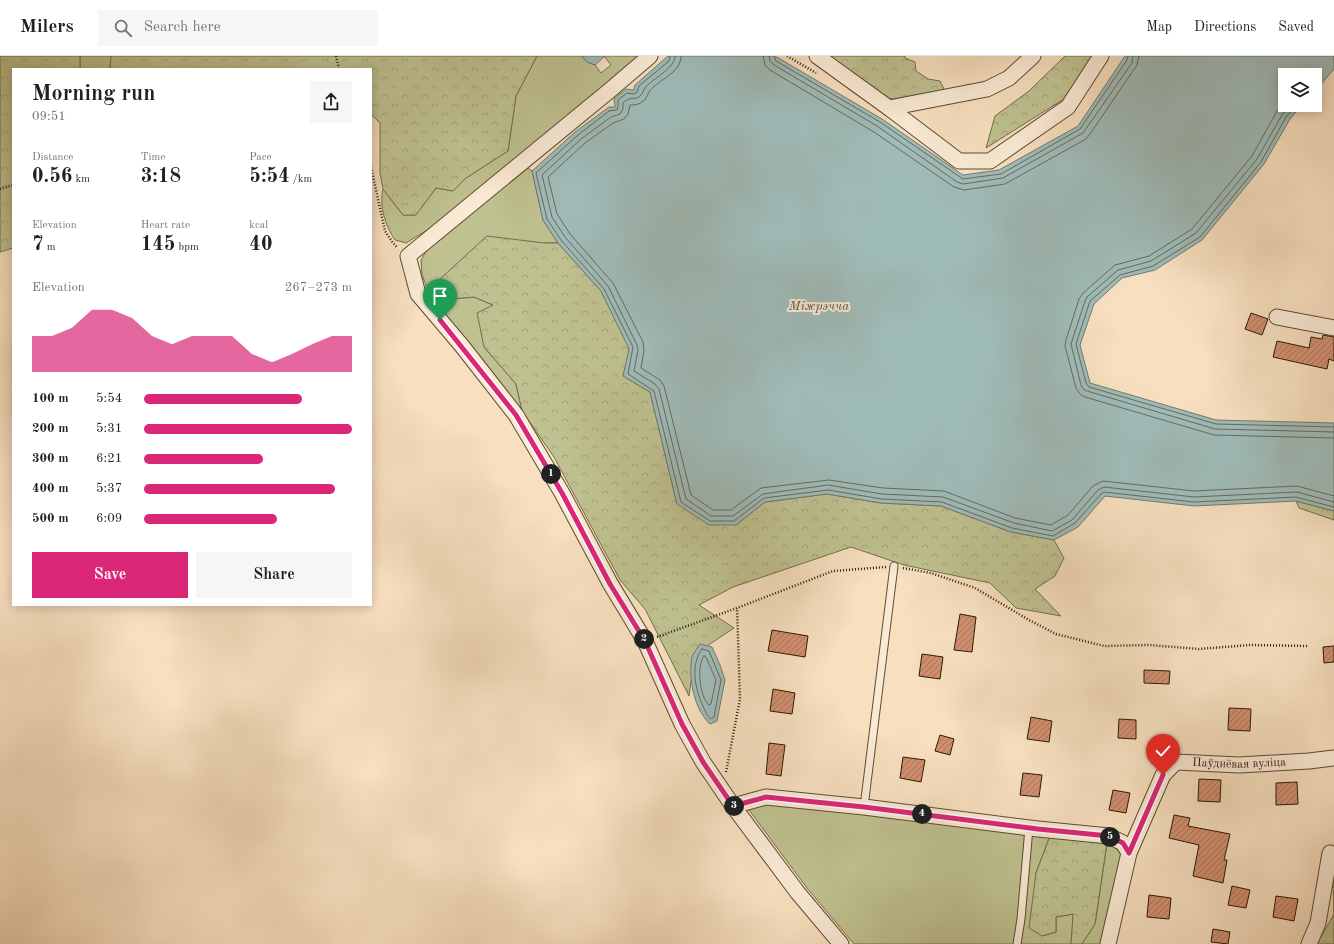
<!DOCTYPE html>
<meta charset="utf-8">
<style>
body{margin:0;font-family:"Old Standard TT",serif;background:#f6f6f6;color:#202124;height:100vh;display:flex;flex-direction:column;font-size:15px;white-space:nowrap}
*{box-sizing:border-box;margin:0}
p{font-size:13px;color:#757577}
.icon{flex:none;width:22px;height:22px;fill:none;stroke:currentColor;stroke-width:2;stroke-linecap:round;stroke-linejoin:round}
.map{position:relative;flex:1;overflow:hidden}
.sheet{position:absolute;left:12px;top:12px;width:360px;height:538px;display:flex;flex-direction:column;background:#fff;border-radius:0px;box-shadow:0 2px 10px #0003}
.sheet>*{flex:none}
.buttons{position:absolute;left:1278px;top:12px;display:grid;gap:8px}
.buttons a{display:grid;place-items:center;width:44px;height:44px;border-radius:0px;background:#fff;box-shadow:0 2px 10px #0003;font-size:20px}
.pin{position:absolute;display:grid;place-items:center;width:34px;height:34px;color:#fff;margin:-41px -17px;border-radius:50% 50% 50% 0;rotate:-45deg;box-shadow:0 0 4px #0007}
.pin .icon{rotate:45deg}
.km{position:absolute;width:20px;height:20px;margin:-10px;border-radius:50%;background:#222;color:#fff;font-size:11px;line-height:20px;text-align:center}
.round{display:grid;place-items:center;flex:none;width:42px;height:42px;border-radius:0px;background:#f6f6f6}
.overview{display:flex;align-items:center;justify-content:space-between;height:68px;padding:0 20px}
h1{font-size:22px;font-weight:600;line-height:30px}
.stats{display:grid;grid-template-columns:repeat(3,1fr);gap:6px;height:68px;padding:4px 20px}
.stats div{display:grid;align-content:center}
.stats b{font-size:20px;font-weight:600}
.stats small{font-size:11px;font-weight:400}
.stats p{font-size:11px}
.chart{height:112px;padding:8px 20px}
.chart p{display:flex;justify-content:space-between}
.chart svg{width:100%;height:72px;margin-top:4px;fill:#db2777;opacity:.7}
.button{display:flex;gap:8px;margin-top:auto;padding:8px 20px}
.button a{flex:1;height:46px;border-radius:0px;background:#db2777;color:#fff;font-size:16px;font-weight:600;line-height:46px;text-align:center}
.button a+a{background:#f6f6f6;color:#202124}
ul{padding:0 20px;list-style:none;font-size:13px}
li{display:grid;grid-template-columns:64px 48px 1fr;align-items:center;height:30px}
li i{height:10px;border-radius:5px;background:#db2777}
header{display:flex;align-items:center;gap:24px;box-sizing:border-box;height:56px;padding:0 20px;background:#fff;border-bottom:1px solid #e0e0e0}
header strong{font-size:19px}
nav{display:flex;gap:22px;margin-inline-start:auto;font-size:14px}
.search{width:280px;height:36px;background:#f6f6f6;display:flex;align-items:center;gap:10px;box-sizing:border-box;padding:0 14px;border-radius:0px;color:#757577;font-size:15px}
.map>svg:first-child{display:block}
.green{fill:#bfc190;stroke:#756e49}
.forest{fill:url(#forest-crowns);stroke:#756e49}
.water{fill:#9fbbb8;stroke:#717b6f}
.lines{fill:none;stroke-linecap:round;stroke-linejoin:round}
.shore{stroke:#656a5d;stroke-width:1}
.building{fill:url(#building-hatch);stroke:#2b1a02}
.lane-casing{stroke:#5e4b31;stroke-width:9}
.street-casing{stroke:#5e4b31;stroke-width:17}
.path{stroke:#2b1a02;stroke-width:2.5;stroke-dasharray:1 2;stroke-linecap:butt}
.lane{stroke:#faead5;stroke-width:7}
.street{stroke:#faead5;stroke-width:15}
.route-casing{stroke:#fff;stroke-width:8}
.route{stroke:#db2777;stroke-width:5}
.labels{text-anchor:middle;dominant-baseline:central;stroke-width:4;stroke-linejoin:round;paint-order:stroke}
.street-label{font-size:12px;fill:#2b1a02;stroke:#faead5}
.water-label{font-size:13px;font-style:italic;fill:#545242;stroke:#faead5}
</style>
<header>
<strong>Milers</strong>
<div class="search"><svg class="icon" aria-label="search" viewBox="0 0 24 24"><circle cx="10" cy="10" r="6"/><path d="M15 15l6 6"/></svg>Search here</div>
<nav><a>Map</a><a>Directions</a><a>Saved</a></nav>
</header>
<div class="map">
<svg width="1334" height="888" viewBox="0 0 1334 888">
<defs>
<pattern id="forest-crowns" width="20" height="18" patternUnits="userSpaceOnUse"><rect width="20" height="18" fill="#bfc190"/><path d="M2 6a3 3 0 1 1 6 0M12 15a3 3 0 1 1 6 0" fill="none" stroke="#a4a57b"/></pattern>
<pattern id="building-hatch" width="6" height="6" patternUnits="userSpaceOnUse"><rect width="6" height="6" fill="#d18f70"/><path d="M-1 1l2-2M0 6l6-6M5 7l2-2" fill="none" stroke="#aa745a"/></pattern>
</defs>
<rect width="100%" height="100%" fill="#f7dfbf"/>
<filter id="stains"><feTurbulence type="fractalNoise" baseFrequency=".005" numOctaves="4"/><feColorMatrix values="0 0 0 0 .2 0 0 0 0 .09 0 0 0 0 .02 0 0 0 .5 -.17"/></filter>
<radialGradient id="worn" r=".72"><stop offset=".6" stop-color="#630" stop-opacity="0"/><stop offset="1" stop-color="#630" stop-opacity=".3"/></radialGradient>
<g class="green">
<polygon points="80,0 111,0 110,13 80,13"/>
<path d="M537 0H582L587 6 595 9 601 17 611 9 604 0H640L607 29 429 173 406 187 395 184C385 169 379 150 383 133L403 159H415L436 132 453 135 466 122 508 95 516 40Z"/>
<polygon points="525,110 532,115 543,164 558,187 544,187 451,243 474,241 493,249 484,291 516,328 522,355 432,244 422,219 421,204 428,192"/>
<polygon points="767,746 1050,780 1036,817 1042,880 1056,876 1056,861 1074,858 1071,888 854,888 807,832 749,754"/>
<polygon points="1107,787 1118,794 1122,801 1101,888 1082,888 1095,868"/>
</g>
<g class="forest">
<polygon points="0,0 80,0 80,13 13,13 13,192 0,196"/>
<polygon points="111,0 537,0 516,40 508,95 466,122 453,135 436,132 416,159 403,159 383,133 380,117 380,67 371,58 371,13 110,13"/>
<polygon points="827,0 905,0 905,2 915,6 916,15 928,23 940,25 945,35 894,43 884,42"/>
<polygon points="1065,0 1092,0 1064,43 986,92 995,60 1029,35"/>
<polygon points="487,180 544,187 558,187 601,235 630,293 623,320 650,336 677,448 736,469 765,446 827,438 881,447 941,450 1011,476 1054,484 1064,502 1055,520 1035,533 1061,560 1016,552 990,527 904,509 851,491 733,531 699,549 734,572 695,598 689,640 645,553 620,524 554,401 522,355 516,328 484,291 477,257 493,249 474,241 451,243 437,232 439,224"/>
<polygon points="1296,445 1334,455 1334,464 1299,452"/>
<polygon points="1050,780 1107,787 1095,868 1082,888 1071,888 1073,858 1056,861 1056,876 1042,880 1029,872 1036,817"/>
<polygon points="1334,825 1334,888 1317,888 1334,858 1333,828"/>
</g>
<g class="water">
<polygon points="582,0 604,0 604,1 595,9 587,6"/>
<polygon points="668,0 775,0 882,63 963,119 999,114 1078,70 1125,0 1334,0 1334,13 1315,35 1315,19 1285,19 1285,49 1302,49 1290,63 1264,108 1202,184 1155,214 1122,222 1094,248 1080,289 1090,327 1216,364 1334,367 1334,455 1296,445 1194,450 1105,440 1078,471 1054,484 1011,476 941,450 881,447 827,438 765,446 736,469 709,469 677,448 650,336 623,320 629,293 601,235 558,187 543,164 532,115 575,76 609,51 615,51 614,43 626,33 634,34 635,29"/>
<path d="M700 588 712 591 720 609 725 624 717 665 710 668C694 653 688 622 692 601 693 597 698 592 700 588Z"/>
</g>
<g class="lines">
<g class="shore">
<polyline points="670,0 669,5 639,30 637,36 634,38 627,37 618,44 618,51 617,54 609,55 578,79 536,117 547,163 561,184 604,233 633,291 628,318 654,335 681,446 710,465 734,465 764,442 828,434 882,443 942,446 1012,472 1053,480 1075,467 1101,438 1104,436 1194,446 1296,441 1334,451"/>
<path d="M675 0C675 13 653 22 645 32 643 34 643 38 640 40 635 45 631 39 623 47V53L620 58 611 61 581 83 542 119 552 161 565 181 608 230 637 289 638 294 634 315 655 328 659 333 686 443 711 460H733L763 438 828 429 882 438 943 441 1014 467 1052 475 1072 464 1098 434 1104 431 1194 441 1297 436 1334 446"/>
<path d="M681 0C681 18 658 23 649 36 647 40 646 44 642 46 638 49 634 49 630 49L628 58 624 63 613 67 585 87 548 121 557 158 570 178 613 227 643 286 644 294 641 312 660 324 664 330 691 439 713 454H731L761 432 829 424 883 432 944 435 1015 462 1051 469 1068 459 1093 430 1103 425 1194 435 1297 430 1334 440"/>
<polyline points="763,0 765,9 770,14 874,76 954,131 964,134 1005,128 1086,83 1090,78 1137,9 1139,0"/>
<polyline points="769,0 770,5 774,9 877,70 957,126 963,128 1003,122 1083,77 1132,7 1133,0"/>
<polyline points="774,0 776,5 880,66 963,123 1001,118 1080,73 1127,4 1128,0"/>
<polyline points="1285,46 1277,55 1252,100 1192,173 1149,200 1115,209 1083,237 1079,243 1066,284 1065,290 1076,332 1080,338 1085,341 1214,379 1334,382"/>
<polyline points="1290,49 1282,59 1257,103 1196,177 1151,205 1118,214 1087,241 1085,245 1071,288 1081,329 1083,333 1087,335 1215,373 1334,376"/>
<polyline points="1297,49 1286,61 1261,106 1200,181 1153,210 1120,219 1090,245 1076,288 1086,327 1089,331 1216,368 1334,371"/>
<path d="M702 593 709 595 721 624 714 661 711 663C707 660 705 655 703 650 695 633 690 609 702 593Z"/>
<path d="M704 600 706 601 716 624 711 648 709 649C700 642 696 609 704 600Z"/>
</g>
</g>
<g class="building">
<polygon points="1251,257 1268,263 1262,279 1245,273"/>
<polygon points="1323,279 1334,281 1334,305 1329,303 1327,313 1273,301 1277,285 1309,292 1311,281 1322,283"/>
<polygon points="960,558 976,561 972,596 954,594"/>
<polygon points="772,574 808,580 805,601 768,595"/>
<polygon points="1334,590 1334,606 1324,607 1323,591"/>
<polygon points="922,598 943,601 940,623 919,620"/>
<polygon points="1144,614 1170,615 1169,628 1144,627"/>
<polygon points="773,633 795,637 792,658 770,655"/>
<polygon points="1229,652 1251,653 1250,675 1228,674"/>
<polygon points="1031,661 1052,665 1049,686 1027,683"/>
<polygon points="1119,663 1136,664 1136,683 1118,682"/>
<polygon points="940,679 954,683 950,699 935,695"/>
<polygon points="769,687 785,689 781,720 766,718"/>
<polygon points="903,701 925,704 921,726 900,722"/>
<polygon points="1023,717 1042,719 1039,741 1020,739"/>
<polygon points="1199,723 1221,724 1220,746 1198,745"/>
<polygon points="1297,726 1298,748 1276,749 1276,727"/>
<polygon points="1113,734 1130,737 1126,757 1109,754"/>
<polygon points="1174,759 1190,762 1188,770 1230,778 1224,804 1227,804 1223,827 1193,820 1199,789 1169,782"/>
<polygon points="1232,830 1250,834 1246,852 1228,849"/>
<polygon points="1149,839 1171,842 1169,863 1147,861"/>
<polygon points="1276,840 1298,843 1294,865 1273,861"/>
<polygon points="1213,873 1230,876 1228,888 1211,886"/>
</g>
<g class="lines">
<g class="lane-casing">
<g id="lane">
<polyline points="864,751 894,510"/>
<polyline points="1017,888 1021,863 1029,772"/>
</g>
</g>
<g class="street-casing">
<g id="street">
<polyline points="650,0 609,35 408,200 418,238 462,290 516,359 562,437 610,527 645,585 682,668 703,706 733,750 798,837 841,888"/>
<polyline points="817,0 889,52 987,33 1009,22 1033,0"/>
<polyline points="889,52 959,105 990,105 1068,51 1101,0"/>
<polyline points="1277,261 1334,272"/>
<polyline points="733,750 766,741 864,751 1038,773 1109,780 1123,787 1129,797"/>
<path id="s1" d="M1108 888 1129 797 1163 719 1176 706 1239 709 1309 705 1334 702"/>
<polyline points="1309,888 1318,867 1330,797"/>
</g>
</g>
<g class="path">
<polyline points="336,0 339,13"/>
<polyline points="787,0 816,17"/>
<polyline points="371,111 385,175 393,187 398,192"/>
<polyline points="0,133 13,129"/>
<polyline points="903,512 931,517 975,532 1029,564 1056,578 1104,590 1149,589 1199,593 1250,589 1308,590"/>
<polyline points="657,581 737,552 833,515 886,511"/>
<polyline points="726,716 740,643 737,552"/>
</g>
<use href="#lane" class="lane"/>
<use href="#street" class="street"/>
</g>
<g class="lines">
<g class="route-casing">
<polyline id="route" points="440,264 516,359 562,437 610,528 645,585 682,668 703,706 733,750 766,741 864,751 1038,773 1109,780 1123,787 1129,797 1163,719"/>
</g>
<use href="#route" class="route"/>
</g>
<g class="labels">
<g class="street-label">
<text stroke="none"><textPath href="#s1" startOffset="260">Паўднёвая вуліца</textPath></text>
</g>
<g class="water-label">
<text x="819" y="250">Міжрэчча</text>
</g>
</g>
<rect width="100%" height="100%" filter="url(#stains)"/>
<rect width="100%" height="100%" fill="url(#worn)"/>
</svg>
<div class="buttons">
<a><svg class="icon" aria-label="layers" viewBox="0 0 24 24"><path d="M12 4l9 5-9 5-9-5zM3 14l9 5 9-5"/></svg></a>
</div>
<div class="pin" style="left:440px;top:264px;background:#1e9e55"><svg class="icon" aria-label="arrive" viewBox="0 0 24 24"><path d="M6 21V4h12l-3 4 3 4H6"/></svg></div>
<div class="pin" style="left:1163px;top:719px;background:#d93025"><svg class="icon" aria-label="check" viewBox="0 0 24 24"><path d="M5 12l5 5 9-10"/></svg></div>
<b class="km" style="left:551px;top:418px">1</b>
<b class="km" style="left:644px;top:583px">2</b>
<b class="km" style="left:734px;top:750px">3</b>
<b class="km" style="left:922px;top:758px">4</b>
<b class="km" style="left:1110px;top:781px">5</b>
<section class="sheet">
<div class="overview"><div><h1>Morning run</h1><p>09:51</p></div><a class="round"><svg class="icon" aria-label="share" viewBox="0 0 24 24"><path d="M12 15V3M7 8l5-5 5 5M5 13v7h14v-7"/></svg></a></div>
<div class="stats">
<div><p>Distance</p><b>0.56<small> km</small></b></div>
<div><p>Time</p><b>3:18</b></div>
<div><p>Pace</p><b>5:54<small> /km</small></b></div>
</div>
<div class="stats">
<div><p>Elevation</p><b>7<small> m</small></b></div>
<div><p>Heart rate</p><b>145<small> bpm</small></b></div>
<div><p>kcal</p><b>40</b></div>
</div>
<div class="chart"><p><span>Elevation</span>267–273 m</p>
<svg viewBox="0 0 160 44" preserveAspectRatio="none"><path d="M0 44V22L10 22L20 17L30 6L40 6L50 11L60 22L70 27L80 22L90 22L100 22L110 33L120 38L130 33L140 27L150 22L160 22V44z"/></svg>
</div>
<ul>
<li><b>100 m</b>5:54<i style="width:76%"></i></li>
<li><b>200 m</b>5:31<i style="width:100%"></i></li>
<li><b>300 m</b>6:21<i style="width:57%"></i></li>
<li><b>400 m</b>5:37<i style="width:92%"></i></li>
<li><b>500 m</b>6:09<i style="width:64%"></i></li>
</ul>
<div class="button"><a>Save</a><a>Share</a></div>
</section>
</div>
